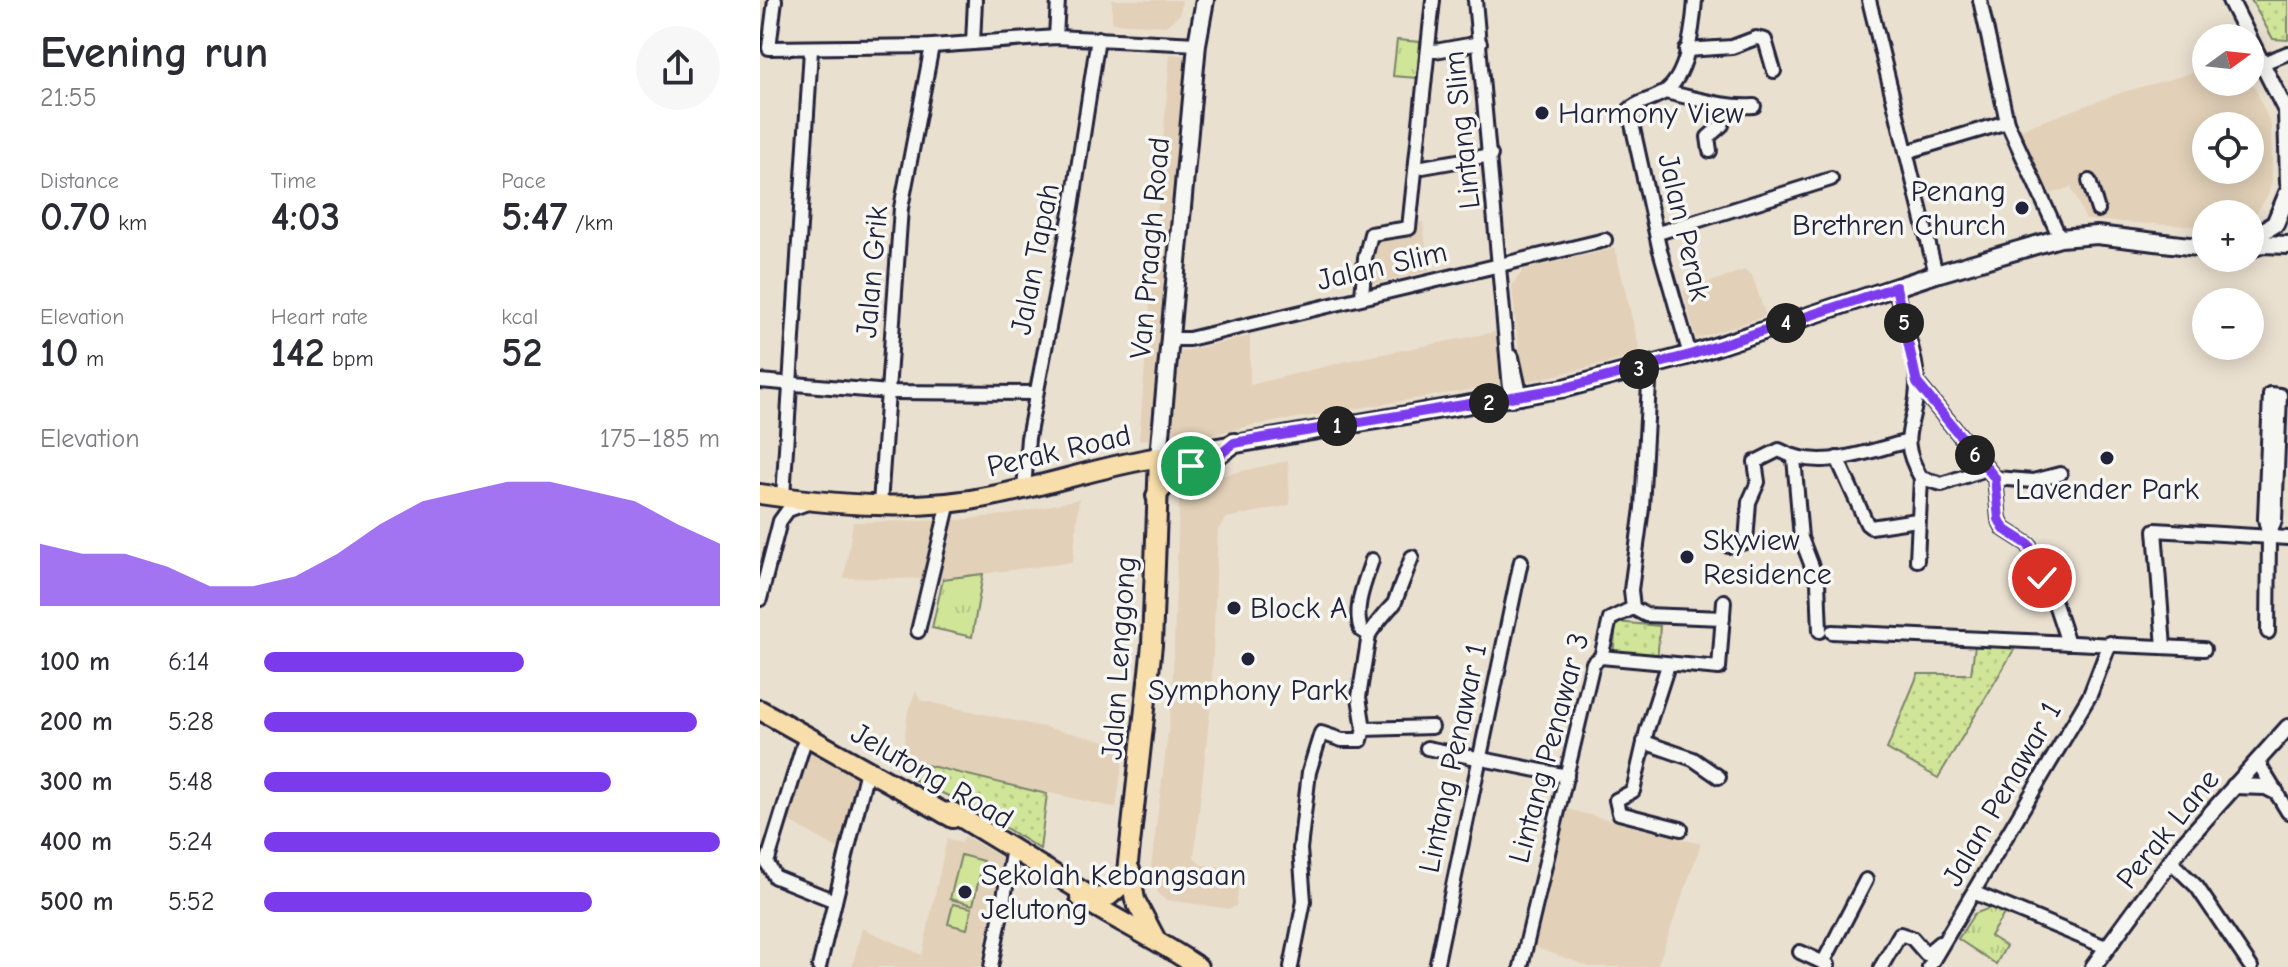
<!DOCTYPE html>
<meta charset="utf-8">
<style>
body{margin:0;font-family:"Comic Neue",sans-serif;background:#f7f7f7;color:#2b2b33;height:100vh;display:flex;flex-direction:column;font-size:30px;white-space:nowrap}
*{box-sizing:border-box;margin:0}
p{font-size:26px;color:#7c7c81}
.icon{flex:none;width:44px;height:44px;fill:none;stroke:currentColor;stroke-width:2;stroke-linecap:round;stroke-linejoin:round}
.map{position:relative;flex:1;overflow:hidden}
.side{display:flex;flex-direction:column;background:#fff;width:760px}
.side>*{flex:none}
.needle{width:52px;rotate:75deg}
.buttons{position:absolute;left:1432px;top:24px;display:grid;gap:16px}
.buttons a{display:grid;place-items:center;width:72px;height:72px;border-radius:50%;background:#fff;box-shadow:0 4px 20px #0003;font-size:40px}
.pin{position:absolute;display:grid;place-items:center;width:68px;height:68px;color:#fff;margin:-34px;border:4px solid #fff;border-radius:50%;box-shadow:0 2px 8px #0007}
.km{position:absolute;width:40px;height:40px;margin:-20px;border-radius:50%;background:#222;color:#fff;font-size:22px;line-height:40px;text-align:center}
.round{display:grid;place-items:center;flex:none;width:84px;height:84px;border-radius:42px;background:#f7f7f7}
.overview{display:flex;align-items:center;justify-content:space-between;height:136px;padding:0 40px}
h1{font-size:44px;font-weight:700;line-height:60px}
.stats{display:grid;grid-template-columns:repeat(3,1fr);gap:12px;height:136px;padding:8px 40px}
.stats div{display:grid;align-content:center}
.stats b{font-size:40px;font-weight:700}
.stats small{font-size:22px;font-weight:400}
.stats p{font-size:22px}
.chart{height:224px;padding:16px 40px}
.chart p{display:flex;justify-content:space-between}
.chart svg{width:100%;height:144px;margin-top:8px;fill:#7c3aed;opacity:.7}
ul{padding:0 40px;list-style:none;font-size:26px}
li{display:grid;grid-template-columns:128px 96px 1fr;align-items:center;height:60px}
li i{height:20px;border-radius:10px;background:#7c3aed}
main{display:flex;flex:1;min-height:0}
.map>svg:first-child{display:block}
.built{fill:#e2d1b8;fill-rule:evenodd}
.grass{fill:url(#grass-tufts);stroke:#7a846a;stroke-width:2}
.park{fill:url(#park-dots);stroke:#7a846a;stroke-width:2}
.garden{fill:#d1e599;stroke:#7a846a;stroke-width:2}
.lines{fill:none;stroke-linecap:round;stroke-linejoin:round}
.minor-casing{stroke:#22223b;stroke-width:18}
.tertiary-casing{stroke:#22223b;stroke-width:20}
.secondary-casing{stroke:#22223b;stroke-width:22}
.primary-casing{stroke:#22223b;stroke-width:24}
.minor{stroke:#f6f6f2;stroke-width:12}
.tertiary{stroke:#f6f6f2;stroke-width:14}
.secondary{stroke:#f6f6f2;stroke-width:16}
.primary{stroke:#f8deab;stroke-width:18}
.route-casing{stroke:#fff;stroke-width:16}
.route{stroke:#7c3aed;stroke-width:10}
.poi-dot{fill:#22223b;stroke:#f6f6f2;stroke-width:3}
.labels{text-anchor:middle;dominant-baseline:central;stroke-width:7;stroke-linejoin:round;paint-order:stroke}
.poi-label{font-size:30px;fill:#22223b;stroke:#f6f6f2;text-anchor:start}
.street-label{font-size:30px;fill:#22223b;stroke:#f6f6f2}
</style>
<main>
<section class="side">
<div class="overview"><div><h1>Evening run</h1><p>21:55</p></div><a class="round"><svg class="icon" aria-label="share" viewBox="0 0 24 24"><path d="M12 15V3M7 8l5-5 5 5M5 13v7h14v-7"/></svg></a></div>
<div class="stats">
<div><p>Distance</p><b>0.70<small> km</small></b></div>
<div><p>Time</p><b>4:03</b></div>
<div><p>Pace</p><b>5:47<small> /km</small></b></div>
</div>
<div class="stats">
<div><p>Elevation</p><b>10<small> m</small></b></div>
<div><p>Heart rate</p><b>142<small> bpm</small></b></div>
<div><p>kcal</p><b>52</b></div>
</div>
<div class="chart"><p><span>Elevation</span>175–185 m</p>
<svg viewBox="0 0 160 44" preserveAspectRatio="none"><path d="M0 44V25L10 28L20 28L30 32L40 38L50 38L60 35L70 28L80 19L90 12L100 9L110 6L120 6L130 9L140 12L150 19L160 25V44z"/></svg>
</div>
<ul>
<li><b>100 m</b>6:14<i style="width:57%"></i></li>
<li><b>200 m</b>5:28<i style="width:95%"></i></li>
<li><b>300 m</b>5:48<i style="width:76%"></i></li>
<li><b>400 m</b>5:24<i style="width:100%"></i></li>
<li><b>500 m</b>5:52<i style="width:72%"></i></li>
</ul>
</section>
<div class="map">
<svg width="1528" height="967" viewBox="0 0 1528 967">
<defs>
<pattern id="grass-tufts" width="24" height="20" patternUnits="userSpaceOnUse" patternTransform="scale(2)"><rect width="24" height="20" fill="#d1e599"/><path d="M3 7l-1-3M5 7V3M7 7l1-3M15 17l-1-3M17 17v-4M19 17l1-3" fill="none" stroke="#b3c485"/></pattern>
<pattern id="park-dots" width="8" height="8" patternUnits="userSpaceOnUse" patternTransform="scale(2)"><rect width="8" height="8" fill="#d1e599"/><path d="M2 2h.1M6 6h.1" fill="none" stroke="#b3c485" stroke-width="1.8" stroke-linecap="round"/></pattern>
</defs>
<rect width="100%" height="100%" fill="#eae0d0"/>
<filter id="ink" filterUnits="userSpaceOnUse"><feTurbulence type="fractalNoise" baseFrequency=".0125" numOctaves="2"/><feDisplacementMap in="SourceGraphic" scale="16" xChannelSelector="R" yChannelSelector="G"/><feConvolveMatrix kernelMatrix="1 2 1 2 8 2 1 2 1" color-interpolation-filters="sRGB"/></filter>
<g filter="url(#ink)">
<g class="built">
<polygon points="352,0 422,0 420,14 406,26 352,23"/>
<polygon points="410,54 446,56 417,374 421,352 490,336 490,385 591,360 740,331 746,384 489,426 426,441 413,428 411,438 379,440"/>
<path d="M1446 69V82H1490V77L1511 125 1512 180 1508 195 1490 223V214H1446V227L1326 220 1311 187 1291 194 1258 130 1363 92ZM1446 126H1490V170H1446Z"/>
<polygon points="663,222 669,271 596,288 607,229"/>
<polygon points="855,248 881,355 762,383 752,286 763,270"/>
<polygon points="985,270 992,275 1006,316 936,339 923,291"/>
<polygon points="528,461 530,505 467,518 458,529 451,702 434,857 441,865 481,869 476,906 470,909 406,900 399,895 393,882 391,867 412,701 419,502 422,493 436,481"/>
<polygon points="319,499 313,562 183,579 84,578 93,522 199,520 253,514"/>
<polygon points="156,691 160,700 365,745 356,808 142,760 148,710"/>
<polygon points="37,741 110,782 91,856 15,813"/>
<polygon points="807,809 941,844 897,967 830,967 771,946"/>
<polygon points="205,836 242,857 221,967 92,967 102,928 162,955 187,838 201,843"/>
</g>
<g class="grass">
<polygon points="637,40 660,42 657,78 633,76"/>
<polygon points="223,574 212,637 172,628 183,579"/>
<polygon points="1232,907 1244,914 1230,936 1246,946 1236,964 1198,939 1214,914"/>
</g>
<g class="park">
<polygon points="1491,0 1528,0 1528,40 1513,39"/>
<polygon points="856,622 900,626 897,662 853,658"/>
<polygon points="1215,645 1255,648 1178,778 1127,749 1158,674 1211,674"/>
<polygon points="154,762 287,794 280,849 213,808 153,779"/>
</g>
<g class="garden">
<polygon points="201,855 223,861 213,905 190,899"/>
<polygon points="193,904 212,908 207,929 188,924"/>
</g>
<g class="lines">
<g class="minor-casing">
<g id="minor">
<polyline points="15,0 9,48 172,46 296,37 437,44"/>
<polyline points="715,0 751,400"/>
<polyline points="1109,0 1176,274"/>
<polyline points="1220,0 1247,122 1300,238"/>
<polyline points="296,37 298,0"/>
<polyline points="213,43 215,0"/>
<polyline points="926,50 972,47 996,38 1005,40 1014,71"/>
<polyline points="675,51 720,43"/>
<polyline points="1503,63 1528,53"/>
<path d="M905 92C936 98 963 108 994 106"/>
<polyline points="950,151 948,137 962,125 967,108"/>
<polyline points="1146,152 1247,122"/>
<polyline points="663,167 731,155"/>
<polyline points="1329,181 1338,210"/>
<polyline points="898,233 1071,179"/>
<path d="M1136 287C1140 319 1157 352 1157 384 1157 427 1135 433 1161 478L1182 484 1226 469"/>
<polyline points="602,297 605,258 611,234 649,228 673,0"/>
<polyline points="410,339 429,339 845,240"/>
<path d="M930 355 899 247 869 110C878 101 892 100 903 93 928 78 933 27 935 0"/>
<polyline points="752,357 761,398"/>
<polyline points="0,381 129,392 276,393"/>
<polyline points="1157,383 1235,478 1273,481 1300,474"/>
<polyline points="1034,458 1041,538 1058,582 1060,631"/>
<polyline points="1077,458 1107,524 1111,527 1157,520"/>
<polyline points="1235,478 1239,519 1244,529 1269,545 1295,604 1308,643"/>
<polyline points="264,489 268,438 312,207 338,38"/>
<polyline points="23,497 51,50"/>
<polyline points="120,504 141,208 172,46"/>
<path d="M968 546 986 542 989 502 998 482 995 462 1019 450C1059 472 1105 452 1145 442"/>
<polyline points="1157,560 1161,478"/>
<polyline points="0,599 20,521 28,510 50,502"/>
<polyline points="873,608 886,615 963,618"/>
<polyline points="158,631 189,502"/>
<polyline points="1072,632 1444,649"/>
<polyline points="1508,632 1509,537 1505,519 1510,394 1520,395 1515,520 1509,537"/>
<path d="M609 635C611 630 630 607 634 604L652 557"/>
<polyline points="1404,647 1395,530 1528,538"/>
<polyline points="841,657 959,668 964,601"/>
<polyline points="908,665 887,730 873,791 856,800 859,813 921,829"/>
<path d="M604 729 599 697 609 635 601 630C593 608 605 582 612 560"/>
<polyline points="46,736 7,863 15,877 75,901"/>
<polyline points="884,742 933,759 959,777"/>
<polyline points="667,748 807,776"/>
<polyline points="1497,761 1528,812"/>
<polyline points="1411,862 1437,887 1491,967"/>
<polyline points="1215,893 1348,948"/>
<polyline points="1040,952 1068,965"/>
<polyline points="1063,963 1106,880"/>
<polyline points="59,967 107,770"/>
<polyline points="231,967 252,854"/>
<polyline points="531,967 544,901 540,849 549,772 561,733 582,740 601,740 604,729 672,727"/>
<polyline points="676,967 761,561"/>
<polyline points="761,967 833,663 841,657 850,619 873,608 871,590 882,508 890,366"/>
<polyline points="1121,967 1140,934 1152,938 1166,954 1179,943"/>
<polyline points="1169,967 1330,695 1350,643"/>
</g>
</g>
<g class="tertiary-casing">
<g id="tertiary">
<polyline points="1470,0 1526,111 1528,183"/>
<polyline points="1474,786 1506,787 1516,792"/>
<polyline points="1333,967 1423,844 1528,727"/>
</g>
</g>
<g class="secondary-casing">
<g id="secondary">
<polyline points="445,0 437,44 399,457 805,388 930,355 1176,274 1300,238 1337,235 1446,248"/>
<polyline points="1490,239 1515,224 1528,193"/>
<polyline points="1491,248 1503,244 1528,245"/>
</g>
</g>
<g class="primary-casing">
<g id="primary">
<path d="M0 494C75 505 158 512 232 496 288 485 343 466 399 457L392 645 366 881 349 896 333 898 192 812 184 813"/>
<path d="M396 496C416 467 448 464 474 443"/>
<polyline points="0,710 193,818"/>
<polyline points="370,870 375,900 395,938"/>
<path d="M320 897C360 922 400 941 438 967"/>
</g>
</g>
<use href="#minor" class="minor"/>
<use href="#tertiary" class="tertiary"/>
<use href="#secondary" class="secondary"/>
<use href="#primary" class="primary"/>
</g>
</g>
<g class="lines" filter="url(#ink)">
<g class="route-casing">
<polyline id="route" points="431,466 462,453 474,443 805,388 930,355 1136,287 1157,383 1235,478 1239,519 1244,529 1269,545 1282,578"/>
</g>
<use href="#route" class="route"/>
</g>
<g class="poi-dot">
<circle cx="782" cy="113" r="8"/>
<circle cx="1262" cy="208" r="8"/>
<circle cx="1347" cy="458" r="8"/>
<circle cx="927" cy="557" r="8"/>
<circle cx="474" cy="608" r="8"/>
<circle cx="488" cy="659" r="8"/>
<circle cx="205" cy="892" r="8"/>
</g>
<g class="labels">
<g class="poi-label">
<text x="798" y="113">Harmony View</text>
<text x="1246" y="191" text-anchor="end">Penang<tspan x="1246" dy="34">Brethren Church</tspan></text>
<text x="1347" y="489" text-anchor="middle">Lavender Park</text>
<text x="943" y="540">Skyview<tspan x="943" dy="34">Residence</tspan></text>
<text x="490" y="608">Block A</text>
<text x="488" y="690" text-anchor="middle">Symphony Park</text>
<text x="221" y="875">Sekolah Kebangsaan<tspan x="221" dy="34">Jelutong</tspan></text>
</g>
<g class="street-label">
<text transform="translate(702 130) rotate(-96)">Lintang Slim</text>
<text transform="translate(924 227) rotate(77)">Jalan Perak</text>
<text transform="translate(390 248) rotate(-85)">Van Praagh Road</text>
<text transform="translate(275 259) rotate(-79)">Jalan Tapah</text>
<text transform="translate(622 266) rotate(-13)">Jalan Slim</text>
<text transform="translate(112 272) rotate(-85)">Jalan Grik</text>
<text transform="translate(299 451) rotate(-13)">Perak Road</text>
<text transform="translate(359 658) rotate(-86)">Jalan Lenggong</text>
<text transform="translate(789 748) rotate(-75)">Lintang Penawar 3</text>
<text transform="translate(693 758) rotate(-78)">Lintang Penawar 1</text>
<text transform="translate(172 776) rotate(30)">Jelutong Road</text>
<text transform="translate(1242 794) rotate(-60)">Jalan Penawar 1</text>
<text transform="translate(1408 829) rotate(-51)">Perak Lane</text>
</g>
</g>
</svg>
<div class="buttons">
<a><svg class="needle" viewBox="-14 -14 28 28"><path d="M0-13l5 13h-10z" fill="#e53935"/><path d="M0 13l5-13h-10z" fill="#7c7c81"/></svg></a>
<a><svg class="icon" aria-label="locate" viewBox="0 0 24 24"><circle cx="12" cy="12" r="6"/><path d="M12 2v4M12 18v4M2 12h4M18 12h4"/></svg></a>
<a>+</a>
<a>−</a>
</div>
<div class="pin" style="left:431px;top:466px;background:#1e9e55"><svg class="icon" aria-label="arrive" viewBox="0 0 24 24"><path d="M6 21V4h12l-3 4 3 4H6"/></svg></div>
<div class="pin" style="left:1282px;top:578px;background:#d93025"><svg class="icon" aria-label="check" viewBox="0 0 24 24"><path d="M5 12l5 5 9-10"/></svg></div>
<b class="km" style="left:577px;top:426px">1</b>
<b class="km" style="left:729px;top:403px">2</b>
<b class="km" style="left:879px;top:369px">3</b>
<b class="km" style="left:1026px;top:323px">4</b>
<b class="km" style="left:1144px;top:323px">5</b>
<b class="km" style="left:1215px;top:455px">6</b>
</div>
</main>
